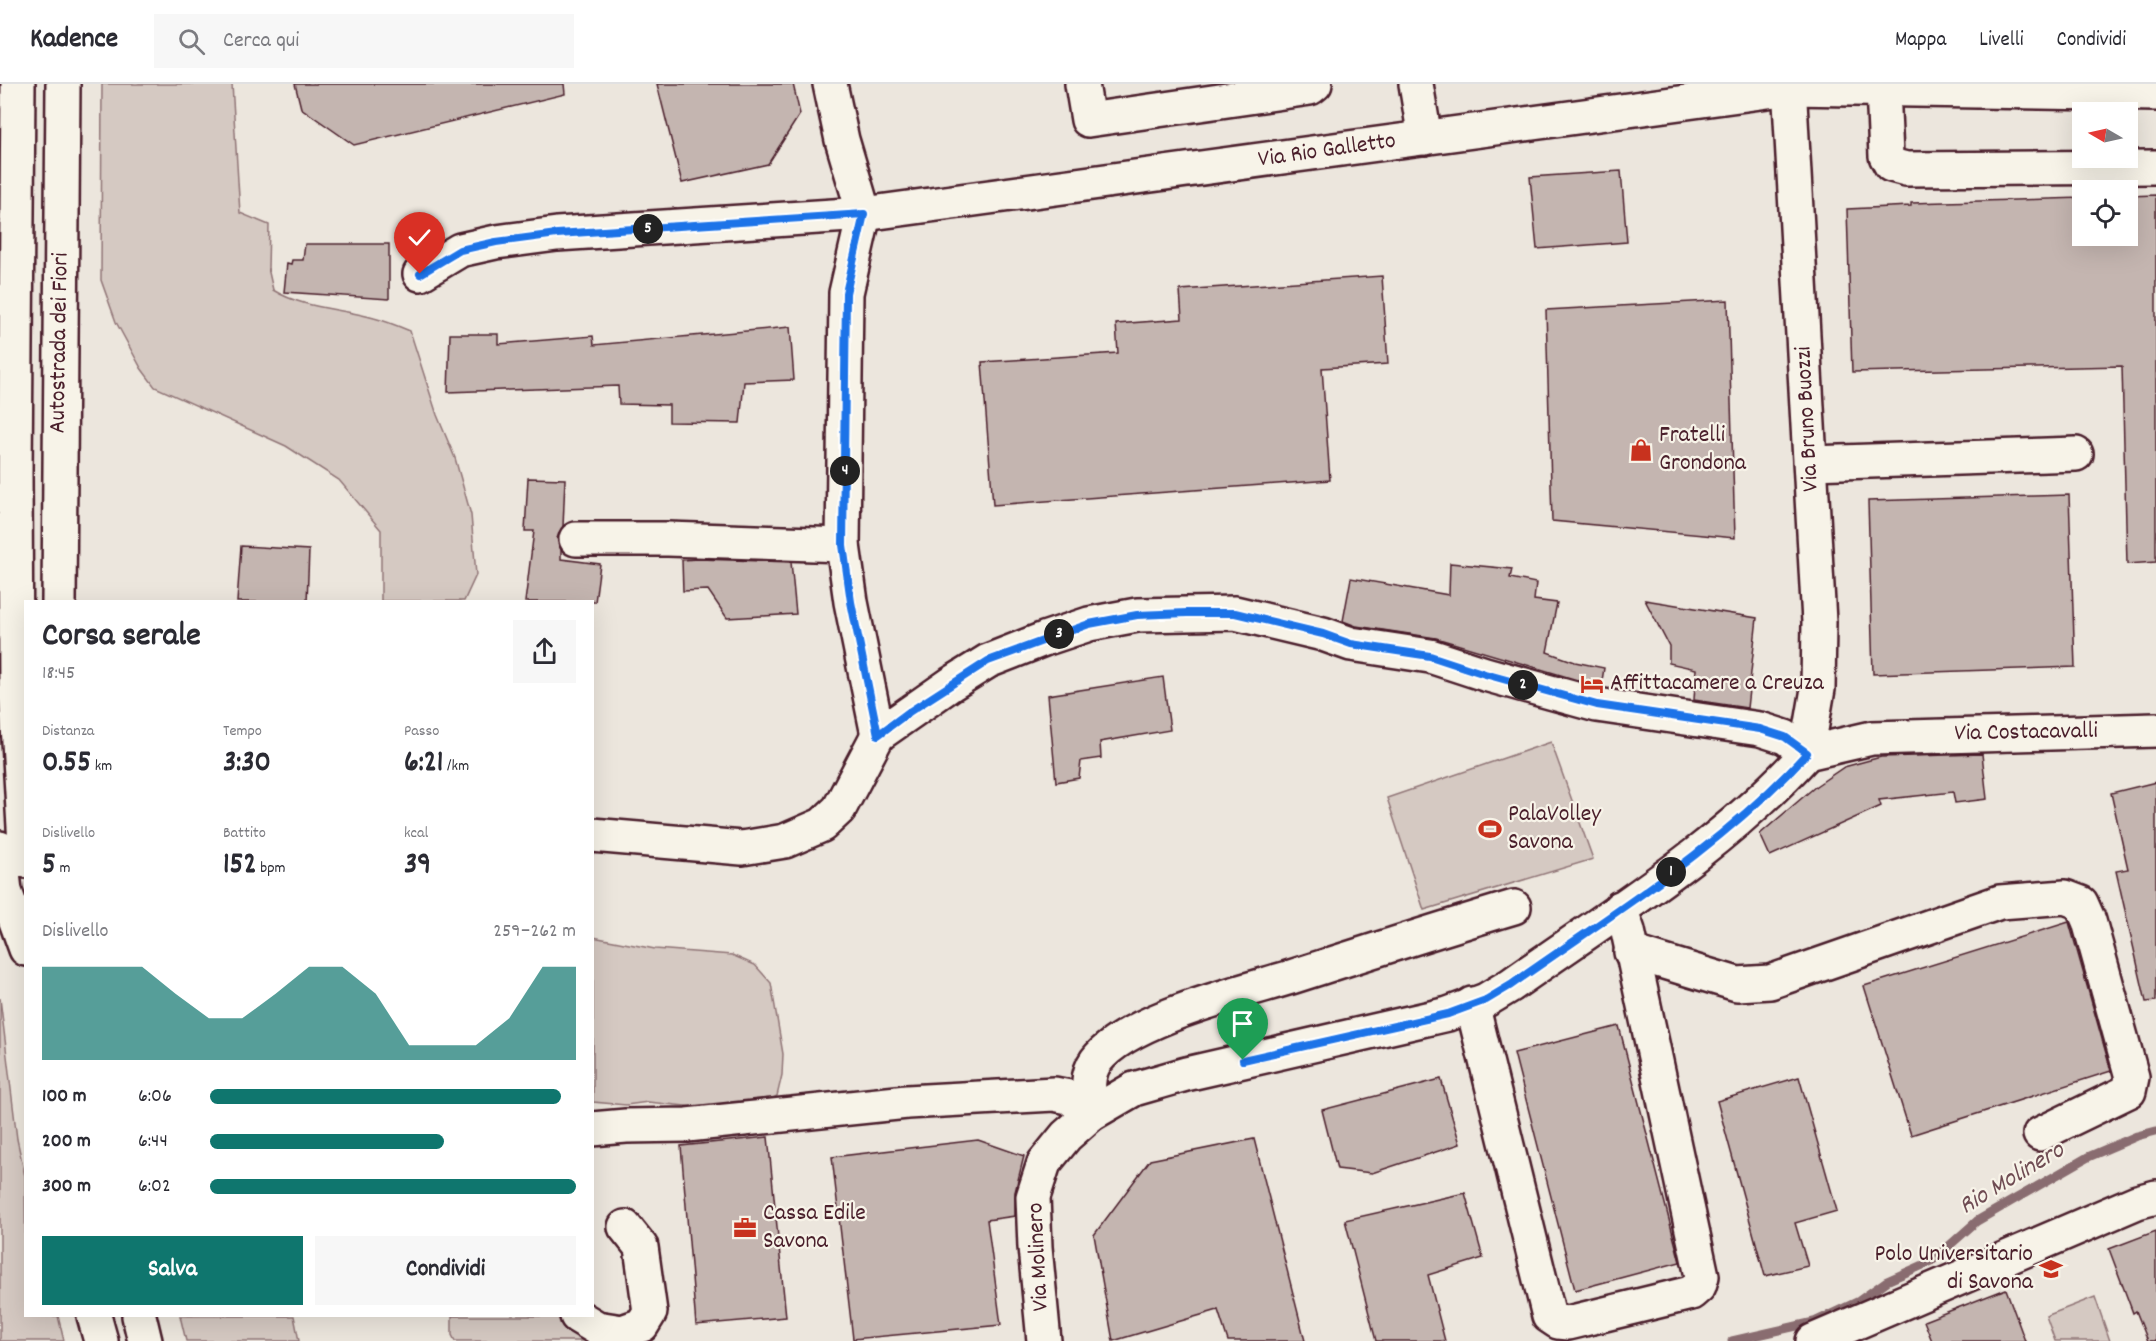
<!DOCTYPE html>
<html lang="it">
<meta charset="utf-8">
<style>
body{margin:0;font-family:Dekko,sans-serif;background:#f7f7f7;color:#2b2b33;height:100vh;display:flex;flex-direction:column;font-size:22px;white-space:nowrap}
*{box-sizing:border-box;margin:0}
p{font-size:20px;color:#7c7c81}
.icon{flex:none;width:33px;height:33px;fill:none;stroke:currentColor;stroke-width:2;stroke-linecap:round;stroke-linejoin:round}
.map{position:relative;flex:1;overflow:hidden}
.drawer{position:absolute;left:24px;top:516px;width:570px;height:717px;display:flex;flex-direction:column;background:#fff;border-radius:0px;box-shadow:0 6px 24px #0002}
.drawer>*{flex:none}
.needle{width:39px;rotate:279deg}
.tools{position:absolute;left:2072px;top:18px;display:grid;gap:12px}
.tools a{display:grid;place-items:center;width:66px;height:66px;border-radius:0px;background:#fff;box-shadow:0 6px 24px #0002;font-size:30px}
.pin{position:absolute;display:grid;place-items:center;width:51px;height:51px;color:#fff;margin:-62px -26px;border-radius:50% 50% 50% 0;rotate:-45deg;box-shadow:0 0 6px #0007}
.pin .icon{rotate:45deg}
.km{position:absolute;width:30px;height:30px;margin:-15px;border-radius:50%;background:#222;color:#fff;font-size:16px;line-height:30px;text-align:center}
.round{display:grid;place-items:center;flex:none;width:63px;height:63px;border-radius:0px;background:#f7f7f7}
.overview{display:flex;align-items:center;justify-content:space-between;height:102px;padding:0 18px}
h1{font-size:33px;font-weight:700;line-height:45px}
.figures{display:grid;grid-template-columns:repeat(3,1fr);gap:9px;height:102px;padding:6px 18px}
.figures div{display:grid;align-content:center}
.figures b{font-size:30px;font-weight:700}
.figures small{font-size:16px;font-weight:400}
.figures p{font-size:16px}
.chart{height:168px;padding:12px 18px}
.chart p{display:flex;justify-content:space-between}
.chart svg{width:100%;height:108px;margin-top:6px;fill:#0f766e;opacity:.7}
.primary-button{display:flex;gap:12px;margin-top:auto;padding:12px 18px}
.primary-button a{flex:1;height:69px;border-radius:0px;background:#0f766e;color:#fff;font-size:24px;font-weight:700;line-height:69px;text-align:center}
.primary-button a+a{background:#f7f7f7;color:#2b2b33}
ul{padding:0 18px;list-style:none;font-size:20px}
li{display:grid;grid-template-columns:96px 72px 1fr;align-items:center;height:45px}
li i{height:15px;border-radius:8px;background:#0f766e}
header{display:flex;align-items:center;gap:36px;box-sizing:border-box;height:84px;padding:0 30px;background:#fff;border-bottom:2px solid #e1e1e2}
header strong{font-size:28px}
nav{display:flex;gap:33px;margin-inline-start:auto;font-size:21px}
.search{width:420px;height:54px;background:#f7f7f7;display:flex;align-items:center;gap:15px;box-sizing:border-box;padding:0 21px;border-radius:0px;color:#7c7c81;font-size:22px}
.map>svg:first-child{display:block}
.green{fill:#d5c9c2;stroke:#907476;stroke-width:1.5}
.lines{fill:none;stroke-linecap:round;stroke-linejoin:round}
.stream{stroke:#896c6f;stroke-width:9}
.building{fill:#c4b5b0;stroke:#4a1f2b;stroke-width:1.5}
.minor-casing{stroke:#4a1f2b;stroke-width:38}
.highway-casing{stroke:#4a1f2b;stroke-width:38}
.minor{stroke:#f7f3e8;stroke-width:33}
.highway{stroke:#f7f3e8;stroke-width:33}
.route-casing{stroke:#fff;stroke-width:12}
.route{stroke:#1a73e8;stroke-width:8}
.labels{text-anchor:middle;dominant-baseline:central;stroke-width:4.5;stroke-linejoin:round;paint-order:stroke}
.street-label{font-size:24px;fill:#4a1f2b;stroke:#f7f3e8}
.poi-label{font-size:24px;fill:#4a1f2b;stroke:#f7f3e8;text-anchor:start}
.water-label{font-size:26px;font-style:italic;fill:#6f4c53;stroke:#f7f3e8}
</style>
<header>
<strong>Kadence</strong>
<div class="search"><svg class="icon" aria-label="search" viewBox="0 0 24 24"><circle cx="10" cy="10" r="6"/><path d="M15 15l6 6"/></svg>Cerca qui</div>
<nav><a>Mappa</a><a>Livelli</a><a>Condividi</a></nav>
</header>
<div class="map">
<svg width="2156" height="1257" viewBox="0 0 2156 1257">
<rect width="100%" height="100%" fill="#ece6dd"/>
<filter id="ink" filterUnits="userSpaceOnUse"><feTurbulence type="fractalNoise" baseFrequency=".0167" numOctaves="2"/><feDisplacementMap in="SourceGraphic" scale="12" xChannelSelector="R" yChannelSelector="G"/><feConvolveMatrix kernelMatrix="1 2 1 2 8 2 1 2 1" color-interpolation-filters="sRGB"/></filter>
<g filter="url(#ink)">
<g class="green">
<path d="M102 0H232L240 129 269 141 268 184 273 206C304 225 340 224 374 234 386 237 398 242 410 247L437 331 455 374 471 431 476 491 464 517H381V446L339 396 286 362 155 303 141 284 116 238 101 196Z"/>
<polygon points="1551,658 1593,775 1424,826 1387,714"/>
<polygon points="593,853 655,865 732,871 755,881 771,899 783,970 782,991 777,1012 758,1022 714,1025 648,1018 626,1021 593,1018"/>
<polygon points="0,914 17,1055 25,1092 26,1232 58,1232 64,1257 0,1257"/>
<polygon points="2095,1213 2110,1257 2055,1257 2046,1232"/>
<polygon points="180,1232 294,1232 299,1257 186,1257"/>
<polygon points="452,1232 559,1232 578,1246 584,1257 455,1257 452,1251"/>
</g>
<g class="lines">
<polyline class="stream" points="1732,1257 1814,1238 1859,1217 1887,1197 1932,1177 1977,1137 2088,1073 2137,1052 2156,1047"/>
</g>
<g class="building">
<polygon points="295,0 564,0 565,10 354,61 301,24"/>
<polygon points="657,0 793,0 800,30 768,80 682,99"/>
<polygon points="1621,87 1627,158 1537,165 1530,93"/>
<polygon points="2156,111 2156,478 2127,480 2122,282 1852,288 1847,125 1911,122 1911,119 2082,114 2082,152 2127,152 2127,112"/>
<polygon points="305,160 389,160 389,215 284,208 287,179 291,180 292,176 303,176"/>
<polygon points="1382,192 1388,280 1322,284 1330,396 993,421 982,278 1118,269 1116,240 1182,235 1180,206"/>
<polygon points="1728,216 1735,454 1552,437 1546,226"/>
<polygon points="790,243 794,296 744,298 740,339 669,338 669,321 619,320 618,302 448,308 450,250 498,250 498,260 593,252 594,261"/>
<polygon points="528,394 565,395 563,443 557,454 561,466 561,475 600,480 595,518 525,518 534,447 525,447"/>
<polygon points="2069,411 2075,583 1873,590 1868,417"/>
<polygon points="241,462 309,466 307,518 237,518"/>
<polygon points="698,475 791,478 796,530 727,534 708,506 683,507 682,476"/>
<polygon points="1450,479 1512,485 1510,494 1536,499 1534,516 1557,519 1547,568 1575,578 1604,584 1601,603 1436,554 1356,542 1343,537 1351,494 1449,511"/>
<polygon points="1645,516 1757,534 1747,624 1694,616 1696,585 1669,579 1669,562"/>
<polygon points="1163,593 1170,646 1100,658 1101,674 1081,677 1079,694 1056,698 1048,611"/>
<polygon points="1982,670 1987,715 1955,719 1953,708 1879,716 1881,722 1770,772 1760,750 1816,702 1844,683 1881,673"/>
<polygon points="2156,698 2156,917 2146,918 2116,787 2128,785 2111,709"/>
<polygon points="2069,838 2111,987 1911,1051 1864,902"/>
<polygon points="1619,942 1680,1178 1575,1206 1514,969"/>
<polygon points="1799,993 1837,1127 1795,1139 1808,1182 1765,1192 1717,1017"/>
<polygon points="1441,995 1460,1060 1372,1089 1337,1085 1322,1026"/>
<polygon points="768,1053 786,1233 696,1241 681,1062"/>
<polygon points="1254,1055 1305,1257 1228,1257 1218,1226 1113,1257 1094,1151 1150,1076"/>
<polygon points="978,1056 1024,1072 1015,1108 1015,1132 987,1136 1001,1241 853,1255 832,1073"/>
<polygon points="1465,1109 1483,1174 1428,1191 1445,1257 1376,1257 1345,1136"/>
<polygon points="2156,1147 2156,1257 2148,1257 2136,1227 2133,1229 2109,1165"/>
<polygon points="2006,1205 2025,1257 1932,1257 1924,1237"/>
</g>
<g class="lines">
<g class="minor-casing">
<g id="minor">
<polyline points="830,0 842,56 864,130 846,209 843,461 851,518 878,651"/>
<polyline points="1082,0 1088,36 1310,4 1315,0"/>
<polyline points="1416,0 1425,54"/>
<polyline points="1789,0 1819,538 1818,605 1807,669"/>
<polyline points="1883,4 1886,72 1891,81 1906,85 2156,83"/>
<polyline points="420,190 460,166 496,158 557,150 864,130 1789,4 2156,10"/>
<polyline points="1811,379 2076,370"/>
<polyline points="576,455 668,455 843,461"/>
<polyline points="1807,669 1872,654 2156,646"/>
<polyline points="592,751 742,764 785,757 822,741 839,725 878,651 951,600 988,577 1044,555 1089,540 1137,531 1235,529 1323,550 1351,560 1430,572 1485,590 1597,621 1760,645 1785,653 1807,669"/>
<polyline points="1631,868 1737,900 1770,898 2000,818 2065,813 2081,819 2089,837 2132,993 2129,1007 2040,1050"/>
<polyline points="1472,920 1549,1232 1558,1238 1568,1239 1691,1209 1699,1202 1702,1192 1628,847 1620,824"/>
<path d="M1091 1030C1089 1012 1085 992 1096 977 1127 935 1242 908 1291 893 1366 869 1440 845 1514 823"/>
<polyline points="592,1045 626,1042 687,1041 907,1018 1054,1010 1069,1013 1091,1030"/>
<polyline points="577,1232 597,1244 622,1248 642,1241 650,1228 641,1163 625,1143"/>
<path d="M1044 1257 1035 1163 1033 1113 1044 1079 1066 1052 1091 1030 1134 1005 1186 990 1448 930 1486 916 1511 901C1613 829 1723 762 1807 669"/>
<polyline points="1813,1257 2137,1118 2156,1113"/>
</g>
</g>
<g class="highway-casing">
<g id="highway">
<polyline points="18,0 15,389 16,606 26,777"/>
<polyline points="59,518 63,0"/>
<polyline points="0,764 5,807 26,865"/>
<polyline points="94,1232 101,1257"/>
<polyline points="139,1232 145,1257"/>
</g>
</g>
<use href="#minor" class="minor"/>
<use href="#highway" class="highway"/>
</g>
</g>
<g class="lines" filter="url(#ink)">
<g class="route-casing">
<path id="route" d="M420 190 460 166 496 158 557 150 864 130 846 209 843 461 851 518 878 651 909 628 988 577 1089 540 1137 531 1187 529H1235L1323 550 1351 560 1430 572 1485 590 1597 621 1760 645 1785 653 1807 669C1723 762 1613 829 1511 901L1486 916 1448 930 1243 976"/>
</g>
<use href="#route" class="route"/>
</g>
<defs>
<g id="shop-bare" transform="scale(1.8)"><path d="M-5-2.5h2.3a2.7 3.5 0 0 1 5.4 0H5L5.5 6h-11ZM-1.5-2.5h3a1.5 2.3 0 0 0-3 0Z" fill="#c8321e" stroke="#f7f3e8" stroke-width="2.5" paint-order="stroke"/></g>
<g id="hotel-bare" transform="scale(1.8)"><path d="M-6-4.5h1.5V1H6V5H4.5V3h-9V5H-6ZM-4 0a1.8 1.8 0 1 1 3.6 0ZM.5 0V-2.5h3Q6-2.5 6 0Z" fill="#c8321e" stroke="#f7f3e8" stroke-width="2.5" paint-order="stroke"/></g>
<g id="stadium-bare" transform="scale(1.8)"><path d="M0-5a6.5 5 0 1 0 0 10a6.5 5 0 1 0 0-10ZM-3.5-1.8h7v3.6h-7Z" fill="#c8321e" stroke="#f7f3e8" stroke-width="2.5" paint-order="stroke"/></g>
<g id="office-bare" transform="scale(1.8)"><path d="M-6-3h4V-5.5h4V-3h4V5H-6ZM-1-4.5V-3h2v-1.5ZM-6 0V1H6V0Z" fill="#c8321e" stroke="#f7f3e8" stroke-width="2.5" paint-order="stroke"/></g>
<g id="university-bare" transform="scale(1.8)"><path d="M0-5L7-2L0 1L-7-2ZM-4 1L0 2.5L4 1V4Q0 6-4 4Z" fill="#c8321e" stroke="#f7f3e8" stroke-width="2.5" paint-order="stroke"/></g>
</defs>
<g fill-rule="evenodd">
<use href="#shop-bare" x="1641" y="366"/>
<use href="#hotel-bare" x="1592" y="600"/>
<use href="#stadium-bare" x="1490" y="745"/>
<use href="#office-bare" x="745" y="1144"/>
<use href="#university-bare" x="2051" y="1185"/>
</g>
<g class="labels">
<g class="street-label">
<text transform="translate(1327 67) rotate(-8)">Via Rio Galletto</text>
<text transform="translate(60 259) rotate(-89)">Autostrada dei Fiori</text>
<text transform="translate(1808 335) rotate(-93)">Via Bruno Buozzi</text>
<text transform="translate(2026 649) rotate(-1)">Via Costacavalli</text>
<text transform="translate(1039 1173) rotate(-93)">Via Molinero</text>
</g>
<g class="poi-label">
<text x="1659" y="352">Fratelli<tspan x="1659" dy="28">Grondona</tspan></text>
<text x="1610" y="600">Affittacamere a Creuza</text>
<text x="1508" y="731">PalaVolley<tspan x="1508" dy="28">Savona</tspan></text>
<text x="763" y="1130">Cassa Edile<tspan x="763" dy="28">Savona</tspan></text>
<text x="2033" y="1171" text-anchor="end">Polo Universitario<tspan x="2033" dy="28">di Savona</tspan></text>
</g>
<g class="water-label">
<text transform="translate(2012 1095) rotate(-31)">Rio Molinero</text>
</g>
</g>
</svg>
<div class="tools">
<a><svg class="needle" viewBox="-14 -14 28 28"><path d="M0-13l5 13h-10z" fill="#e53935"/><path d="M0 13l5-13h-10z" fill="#7c7c81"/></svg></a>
<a><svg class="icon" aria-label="locate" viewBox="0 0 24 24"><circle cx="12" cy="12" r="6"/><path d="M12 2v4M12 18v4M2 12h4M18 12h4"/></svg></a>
</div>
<div class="pin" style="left:1243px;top:976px;background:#1e9e55"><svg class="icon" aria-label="arrive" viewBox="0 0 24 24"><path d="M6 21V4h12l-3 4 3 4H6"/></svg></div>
<div class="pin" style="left:420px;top:190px;background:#d93025"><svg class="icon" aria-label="check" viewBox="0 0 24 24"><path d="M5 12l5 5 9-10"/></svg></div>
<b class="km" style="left:1671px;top:788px">1</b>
<b class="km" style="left:1523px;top:601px">2</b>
<b class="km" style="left:1059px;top:550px">3</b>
<b class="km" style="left:845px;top:387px">4</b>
<b class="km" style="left:648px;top:145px">5</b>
<section class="drawer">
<div class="overview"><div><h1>Corsa serale</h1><p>18:45</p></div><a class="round"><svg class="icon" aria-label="share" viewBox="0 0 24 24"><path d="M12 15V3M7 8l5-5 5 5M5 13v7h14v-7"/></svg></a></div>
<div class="figures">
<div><p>Distanza</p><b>0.55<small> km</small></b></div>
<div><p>Tempo</p><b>3:30</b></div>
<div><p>Passo</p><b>6:21<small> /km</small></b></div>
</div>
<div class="figures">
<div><p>Dislivello</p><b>5<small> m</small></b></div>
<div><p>Battito</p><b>152<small> bpm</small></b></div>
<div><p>kcal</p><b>39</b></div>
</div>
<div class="chart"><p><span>Dislivello</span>259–262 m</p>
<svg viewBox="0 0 160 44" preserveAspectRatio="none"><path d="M0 44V6L10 6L20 6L30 6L40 17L50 27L60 27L70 17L80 6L90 6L100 17L110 38L120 38L130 38L140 27L150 6L160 6V44z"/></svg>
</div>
<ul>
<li><b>100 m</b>6:06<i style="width:96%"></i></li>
<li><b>200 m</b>6:44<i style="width:64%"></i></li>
<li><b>300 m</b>6:02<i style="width:100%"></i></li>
</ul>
<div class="primary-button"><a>Salva</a><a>Condividi</a></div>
</section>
</div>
